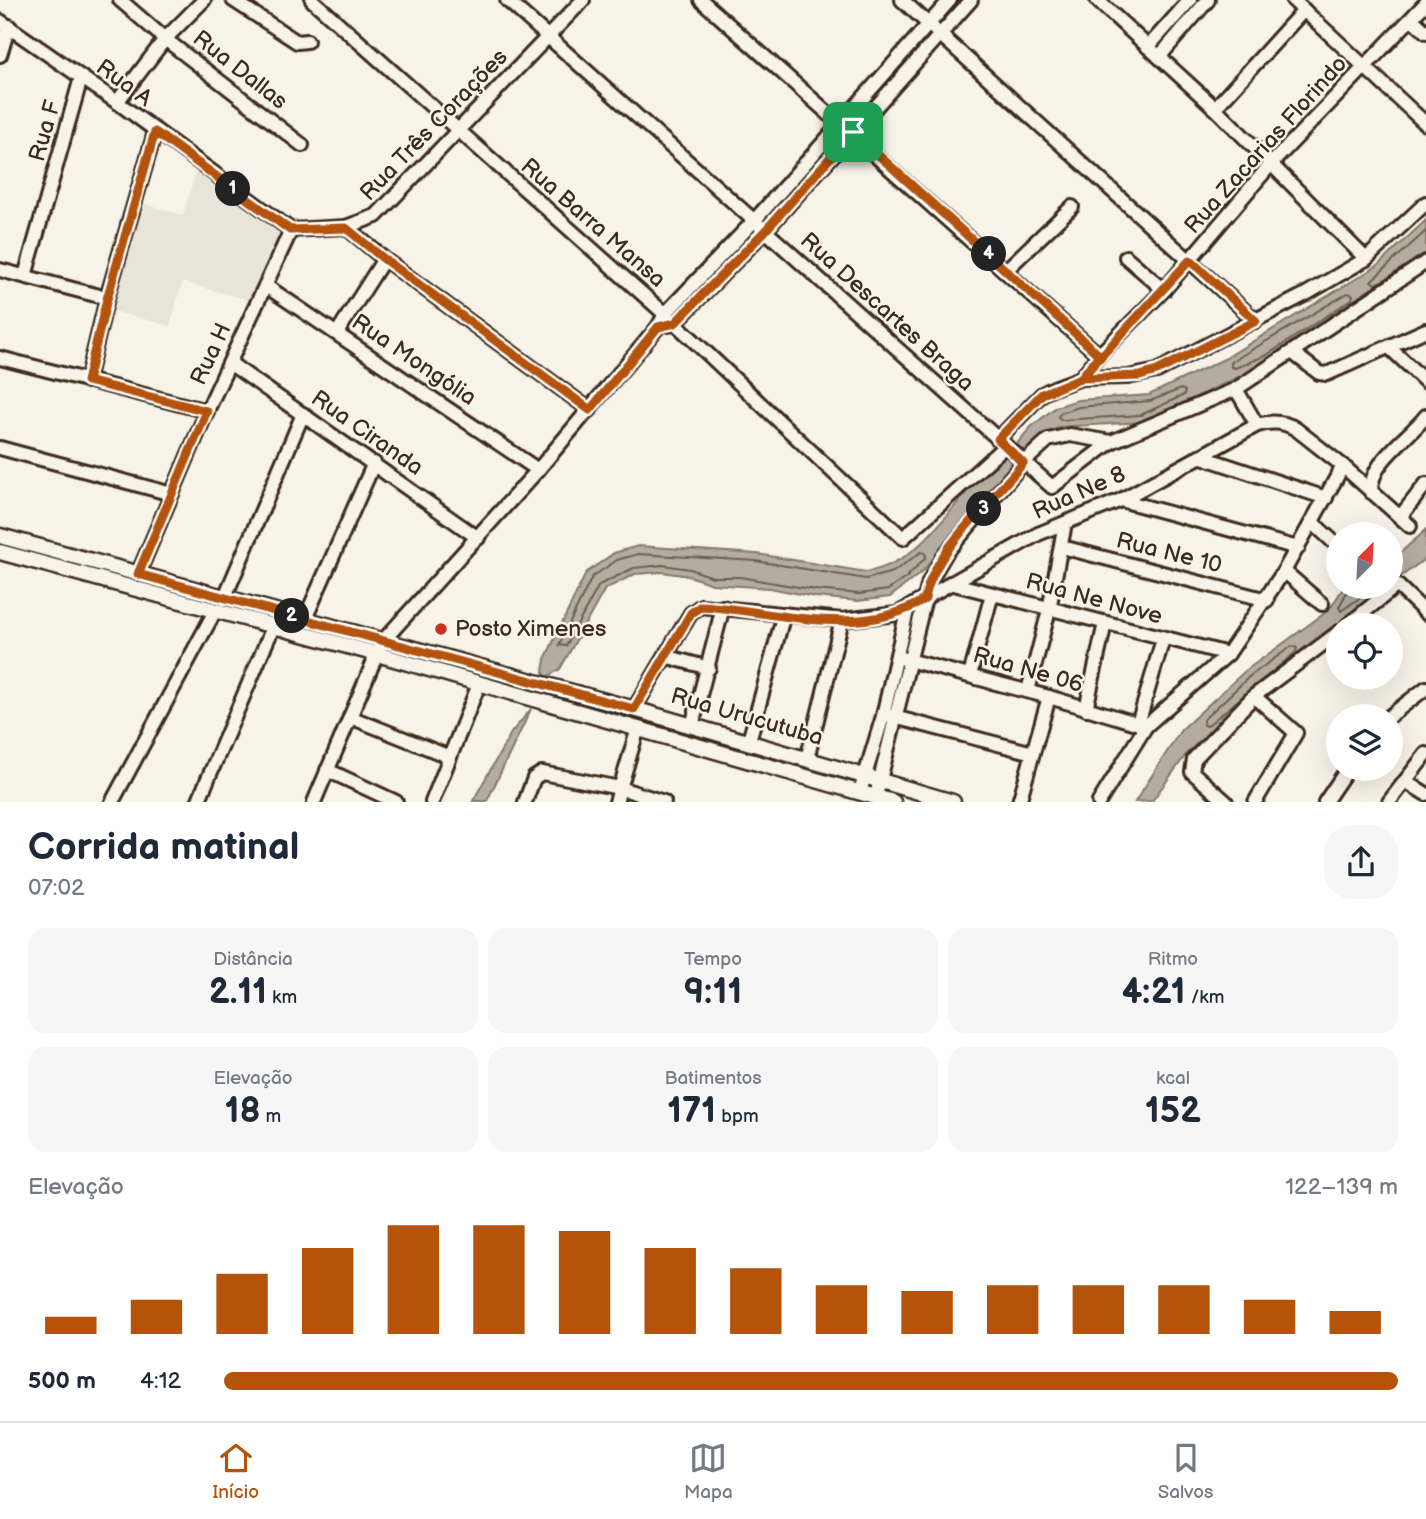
<!DOCTYPE html>
<html lang="pt">
<meta charset="utf-8">
<style>
body{margin:0;font-family:"Balsamiq Sans",sans-serif;background:#f6f6f7;color:#1f2937;height:100vh;display:flex;flex-direction:column;font-size:26px;white-space:nowrap}
*{box-sizing:border-box;margin:0}
p{font-size:23px;color:#747a83}
.icon{flex:none;width:38px;height:38px;fill:none;stroke:currentColor;stroke-width:2;stroke-linecap:round;stroke-linejoin:round}
.map{position:relative;height:802px;overflow:hidden}
.details{display:flex;flex-direction:column;background:#fff;flex:1}
.details>*{flex:none}
.needle{width:46px;rotate:24deg}
.tools{position:absolute;left:1326px;top:522px;display:grid;gap:14px}
.tools a{display:grid;place-items:center;width:77px;height:77px;border-radius:50%;background:#fff;box-shadow:0 7px 28px #0002;font-size:35px}
.pin{position:absolute;display:grid;place-items:center;width:60px;height:60px;color:#fff;margin:-30px;border-radius:14px;box-shadow:0 4px 10px #0006}
.km{position:absolute;width:35px;height:35px;margin:-18px;border-radius:50%;background:#222;color:#fff;font-size:19px;line-height:35px;text-align:center}
.round{display:grid;place-items:center;flex:none;width:74px;height:74px;border-radius:28px;background:#f6f6f7}
.headline{display:flex;align-items:center;justify-content:space-between;height:119px;padding:0 28px}
h1{font-size:38px;font-weight:700;line-height:52px}
.stats{display:grid;grid-template-columns:repeat(3,1fr);gap:10px;height:119px;padding:7px 28px}
.stats div{display:grid;align-content:center;border-radius:18px;background:#f6f6f7;text-align:center}
.stats b{font-size:35px;font-weight:700}
.stats small{font-size:19px;font-weight:400}
.stats p{font-size:19px}
.chart{height:196px;padding:14px 28px}
.chart p{display:flex;justify-content:space-between}
.chart svg{width:100%;height:126px;margin-top:7px;stroke:#b45309;stroke-width:6}
ul{padding:0 28px;list-style:none;font-size:23px}
li{display:grid;grid-template-columns:112px 84px 1fr;align-items:center;height:52px}
li i{height:18px;border-radius:9px;background:#b45309}
.tabs{display:flex;justify-content:space-around;align-items:center;height:98px;border-top:2px solid #e0e1e3;background:#fff;font-size:19px;color:#747a83}
.tabs a{display:grid;justify-items:center;gap:4px}
.tabs .active{color:#b45309}
.map>svg:first-child{display:block}
.built{fill:#e9e4d9}
.water{fill:#b4aca0;stroke:#84786c;stroke-width:2}
.lines{fill:none;stroke-linecap:round;stroke-linejoin:round}
.shore{stroke:#6b5e52;stroke-width:2}
.minor-casing{stroke:#3b2a1e;stroke-width:18}
.tertiary-casing{stroke:#3b2a1e;stroke-width:19}
.minor{stroke:#f7f3e8;stroke-width:12}
.tertiary{stroke:#f7f3e8;stroke-width:14}
.route-casing{stroke:#fff;stroke-width:14}
.route{stroke:#b45309;stroke-width:9}
.poi-dot{fill:#c8321e;stroke:#f7f3e8;stroke-width:2.5}
.labels{text-anchor:middle;dominant-baseline:central;stroke-width:5;stroke-linejoin:round;paint-order:stroke}
.street-label{font-size:23px;fill:#3b2a1e;stroke:#f7f3e8}
.poi-label{font-size:23px;fill:#3b2a1e;stroke:#f7f3e8;text-anchor:start}
</style>
<div class="map">
<svg width="1426" height="802" viewBox="0 0 1426 802">
<rect width="100%" height="100%" fill="#f7f3e8"/>
<filter id="ink" filterUnits="userSpaceOnUse"><feTurbulence type="fractalNoise" baseFrequency=".0143" numOctaves="2"/><feDisplacementMap in="SourceGraphic" scale="14" xChannelSelector="R" yChannelSelector="G"/><feConvolveMatrix kernelMatrix="1 2 1 2 8 2 1 2 1" color-interpolation-filters="sRGB"/></filter>
<g filter="url(#ink)">
<polygon class="built" points="196,172 281,233 249,300 182,282 170,326 113,311 142,203 183,215"/>
<g class="water">
<polygon points="1426,220 1426,255 1398,282 1270,362 1143,422 1058,427 1024,457 1014,447 1031,427 1056,407 1078,400 1149,395 1224,359 1377,266"/>
<path d="M1007 454 1016 463 922 572 890 597 858 601 815 597 770 588 712 584 689 576 662 572 635 574 605 589 560 669 547 677 543 672 545 659 586 573 614 553 638 546 757 554 866 572C932 561 956 487 1007 454Z"/>
<polygon points="1426,530 1426,558 1391,584 1391,561"/>
<polygon points="1349,586 1388,586 1209,733 1188,752 1152,801 1135,802 1181,730 1245,671 1329,610 1342,590"/>
<polygon points="531,709 487,801 473,801 511,733"/>
</g>
<g class="lines">
<g class="shore">
<polyline points="1384,280 1375,284 1371,281 1426,231"/>
<polygon points="1348,293 1353,295 1352,299 1267,355 1235,368 1231,367 1231,362"/>
<polygon points="1181,389 1185,391 1184,395 1141,415 1062,420 1058,417 1060,413 1079,407 1150,401"/>
<polygon points="921,552 925,553 926,557 907,577 888,590 859,594 816,590 740,577 713,577 690,569 663,565 634,568 599,585 566,646 559,645 592,577 617,560 638,554 756,561 866,579 893,572"/>
<polyline points="1350,586 1339,607 1341,611 1377,586"/>
<polygon points="1292,646 1297,648 1296,652 1207,726 1203,725 1203,720 1250,676"/>
</g>
<g class="minor-casing">
<g id="minor">
<polyline points="120,0 165,39 302,145"/>
<polyline points="233,0 297,42 307,41"/>
<polyline points="312,0 675,323 903,538 1005,446"/>
<polyline points="507,0 1052,487 1111,442"/>
<polyline points="701,0 1099,355"/>
<polyline points="902,0 1256,321"/>
<polyline points="1097,0 1215,108 1366,259"/>
<polyline points="1293,0 1426,124"/>
<polyline points="1412,19 1426,32"/>
<polyline points="0,21 117,102 291,230"/>
<polyline points="1148,47 1190,0"/>
<polyline points="0,55 9,26"/>
<polyline points="1159,57 1208,0"/>
<polyline points="117,102 165,39 204,0"/>
<polyline points="1215,108 1304,10"/>
<polyline points="346,227 384,259 590,410"/>
<polyline points="291,230 346,227 376,216 583,0"/>
<polyline points="1126,257 1164,290"/>
<polyline points="0,270 107,298"/>
<polyline points="1006,270 1072,207"/>
<polyline points="25,276 81,78"/>
<polyline points="266,286 538,470"/>
<polyline points="669,325 675,323 765,231 971,0"/>
<polyline points="337,333 384,259"/>
<polyline points="1390,348 1426,382"/>
<polyline points="1293,353 1319,373 1327,374 1426,330"/>
<polyline points="0,358 207,411"/>
<polyline points="231,364 478,538"/>
<polyline points="1081,378 1099,355 1164,290 1271,164 1426,3"/>
<polyline points="87,381 107,298 155,132"/>
<polyline points="1236,389 1257,425"/>
<polyline points="998,439 1042,394 1054,388 1081,378 1128,377 1157,371 1306,294 1366,259 1426,203"/>
<polyline points="0,448 172,494"/>
<polyline points="1199,456 1326,498"/>
<path d="M1371 492C1370 461 1407 440 1426 416"/>
<polyline points="1121,500 1298,548"/>
<polyline points="1400,517 1426,484"/>
<polyline points="1312,522 1339,547"/>
<polyline points="1062,547 1267,600"/>
<polyline points="1284,571 1322,604"/>
<polyline points="138,574 207,411 291,230"/>
<polyline points="950,583 1228,654"/>
<polyline points="224,599 303,414"/>
<polyline points="305,619 374,463"/>
<polyline points="1348,625 1397,585 1426,613"/>
<polyline points="665,656 709,668"/>
<polyline points="897,657 1049,697 1146,726"/>
<polyline points="970,675 992,594"/>
<polyline points="1028,691 1049,610 1065,523"/>
<polyline points="1254,696 1296,733 1255,802"/>
<path d="M634 709 691 613 701 606 842 620 897 614 1038 534 1121 500 1257 425C1271 421 1283 421 1296 429L1343 466 1410 526"/>
<polyline points="1086,709 1105,623"/>
<polyline points="890,716 1033,753"/>
<polyline points="1390,716 1426,688"/>
<polyline points="350,717 450,757"/>
<polyline points="1138,724 1163,639"/>
<polyline points="692,726 723,607"/>
<polyline points="749,741 784,614"/>
<polyline points="807,759 842,620"/>
<polyline points="327,770 396,802"/>
<polyline points="1405,781 1426,794"/>
<polyline points="860,792 883,716 907,611"/>
<polyline points="876,796 929,582 946,553 1023,463 1048,440 1070,435 1111,442 1236,389 1426,262"/>
<polyline points="112,802 215,611"/>
<polyline points="198,802 273,627"/>
<polyline points="314,802 382,642 538,470 658,327 665,314 754,221 950,0"/>
<polyline points="432,802 479,684"/>
<polyline points="525,802 534,778 542,773 620,788 664,802"/>
<polyline points="616,802 638,728"/>
<polyline points="1019,802 1049,697"/>
<polyline points="1099,802 1146,726 1228,654 1284,571 1343,466"/>
<polyline points="1226,802 1192,772 1194,759 1254,696 1339,632"/>
<polyline points="1325,802 1348,768"/>
<polyline points="1389,802 1426,754"/>
</g>
</g>
<g class="tertiary-casing">
<g id="tertiary">
<polyline points="0,536 634,709 953,802"/>
<polyline points="0,552 377,654 893,802"/>
</g>
</g>
<use href="#minor" class="minor"/>
<use href="#tertiary" class="tertiary"/>
</g>
</g>
<g class="lines" filter="url(#ink)">
<g class="route-casing">
<path id="route" d="M853 132 765 231 675 323 658 327 590 410 384 259 346 228 290 230 155 132 107 299 87 381 207 411 138 574 634 709 691 613 701 606C772 610 862 641 925 599 933 550 992 502 1023 463L998 439 1042 394 1081 378 1190 260 1256 321 1157 371 1140 376 1081 378 1099 355 853 132"/>
</g>
<use href="#route" class="route"/>
</g>
<circle class="poi-dot" cx="441" cy="629" r="7"/>
<g class="labels">
<g class="street-label">
<text transform="translate(240 70) rotate(38)">Rua Dallas</text>
<text transform="translate(124 83) rotate(36)">Rua A</text>
<text transform="translate(434 125) rotate(-46)">Rua Três Corações</text>
<text transform="translate(45 131) rotate(-74)">Rua F</text>
<text transform="translate(1266 145) rotate(-48)">Rua Zacarias Florindo</text>
<text transform="translate(593 223) rotate(41)">Rua Barra Mansa</text>
<text transform="translate(887 312) rotate(42)">Rua Descartes Braga</text>
<text transform="translate(211 354) rotate(-65)">Rua H</text>
<text transform="translate(414 360) rotate(34)">Rua Mongólia</text>
<text transform="translate(367 433) rotate(35)">Rua Ciranda</text>
<text transform="translate(1079 493) rotate(-24)">Rua Ne 8</text>
<text transform="translate(1169 553) rotate(14)">Rua Ne 10</text>
<text transform="translate(1094 599) rotate(15)">Rua Ne Nove</text>
<text transform="translate(1028 670) rotate(16)">Rua Ne 06</text>
<text transform="translate(747 717) rotate(16)">Rua Urucutuba</text>
</g>
<g class="poi-label">
<text x="455" y="629">Posto Ximenes</text>
</g>
</g>
</svg>
<div class="tools">
<a><svg class="needle" viewBox="-14 -14 28 28"><path d="M0-13l5 13h-10z" fill="#e53935"/><path d="M0 13l5-13h-10z" fill="#747a83"/></svg></a>
<a><svg class="icon" aria-label="locate" viewBox="0 0 24 24"><circle cx="12" cy="12" r="6"/><path d="M12 2v4M12 18v4M2 12h4M18 12h4"/></svg></a>
<a><svg class="icon" aria-label="layers" viewBox="0 0 24 24"><path d="M12 4l9 5-9 5-9-5zM3 14l9 5 9-5"/></svg></a>
</div>
<div class="pin" style="left:853px;top:132px;background:#1e9e55"><svg class="icon" aria-label="arrive" viewBox="0 0 24 24"><path d="M6 21V4h12l-3 4 3 4H6"/></svg></div>
<b class="km" style="left:233px;top:189px">1</b>
<b class="km" style="left:292px;top:616px">2</b>
<b class="km" style="left:984px;top:509px">3</b>
<b class="km" style="left:989px;top:254px">4</b>
</div>
<section class="details">
<div class="headline"><div><h1>Corrida matinal</h1><p>07:02</p></div><a class="round"><svg class="icon" aria-label="share" viewBox="0 0 24 24"><path d="M12 15V3M7 8l5-5 5 5M5 13v7h14v-7"/></svg></a></div>
<div class="stats">
<div><p>Distância</p><b>2.11<small> km</small></b></div>
<div><p>Tempo</p><b>9:11</b></div>
<div><p>Ritmo</p><b>4:21<small> /km</small></b></div>
</div>
<div class="stats">
<div><p>Elevação</p><b>18<small> m</small></b></div>
<div><p>Batimentos</p><b>171<small> bpm</small></b></div>
<div><p>kcal</p><b>152</b></div>
</div>
<div class="chart"><p><span>Elevação</span>122–139 m</p>
<svg viewBox="0 0 160 44" preserveAspectRatio="none"><path d="M5 44V38M15 44V32M25 44V23M35 44V14M45 44V6M55 44V6M65 44V8M75 44V14M85 44V21M95 44V27M105 44V29M115 44V27M125 44V27M135 44V27M145 44V32M155 44V36"/></svg>
</div>
<ul>
<li><b>500 m</b>4:12<i style="width:100%"></i></li>
</ul>
</section>
<nav class="tabs">
<a class="active"><svg class="icon" aria-label="home" viewBox="0 0 24 24"><path d="M3 11l9-7 9 7M6 9v11h12V9"/></svg>Início</a>
<a><svg class="icon" aria-label="map" viewBox="0 0 24 24"><path d="M3 6l6-2 6 2 6-2v14l-6 2-6-2-6 2zM9 4v14M15 6v14"/></svg>Mapa</a>
<a><svg class="icon" aria-label="saved" viewBox="0 0 24 24"><path d="M7 4h10v16l-5-4-5 4z"/></svg>Salvos</a>
</nav>
